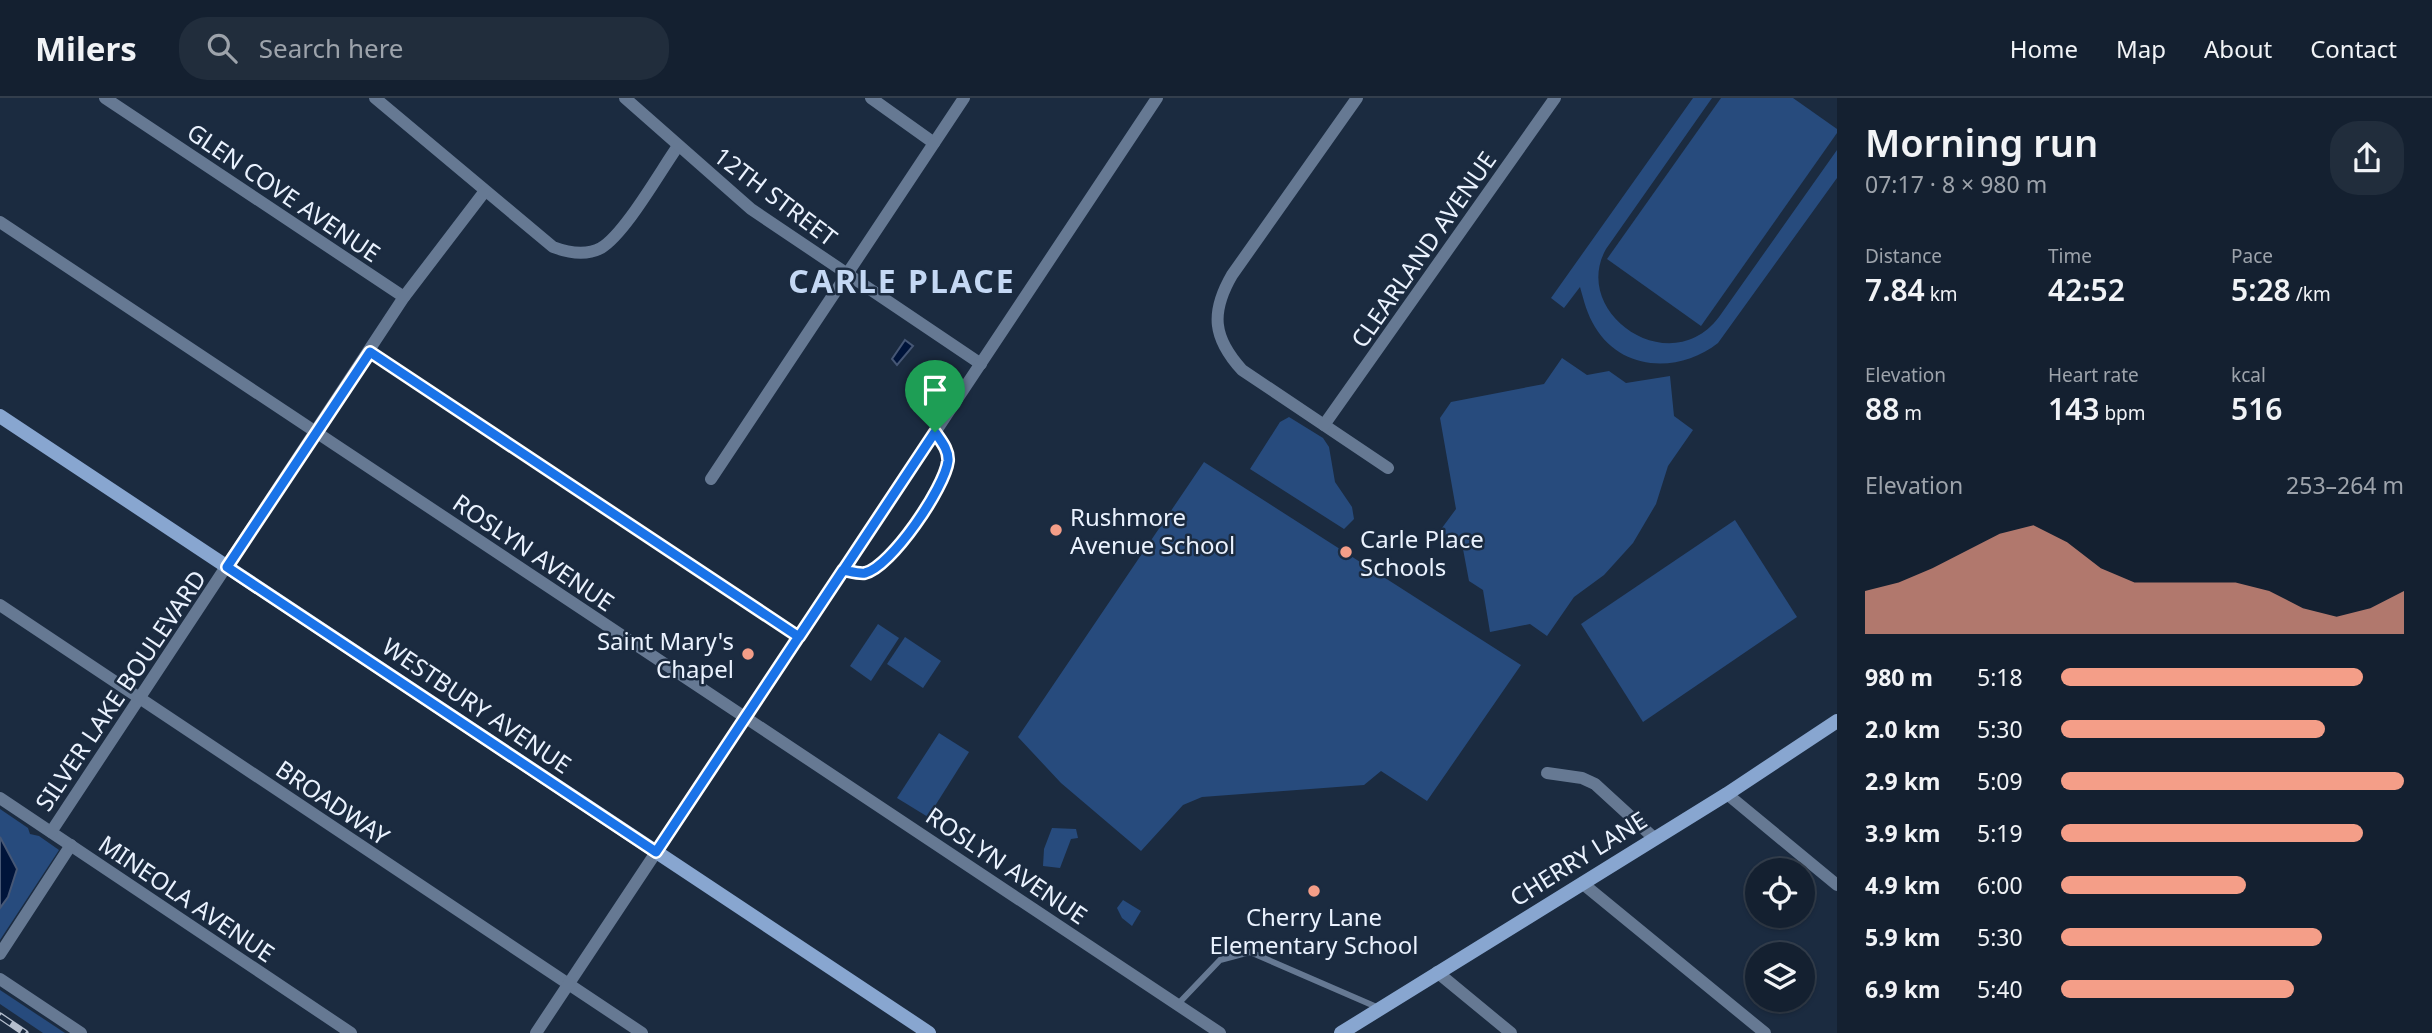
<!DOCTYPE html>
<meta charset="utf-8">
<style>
body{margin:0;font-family:"Noto Sans",sans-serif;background:#212d3c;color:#f1f3f6;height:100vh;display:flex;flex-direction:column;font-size:26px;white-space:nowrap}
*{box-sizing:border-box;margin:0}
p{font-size:23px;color:#9da3ab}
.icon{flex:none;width:38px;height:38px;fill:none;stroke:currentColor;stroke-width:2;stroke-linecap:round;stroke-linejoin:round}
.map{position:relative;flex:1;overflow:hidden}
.drawer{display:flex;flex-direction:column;background:#142030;width:595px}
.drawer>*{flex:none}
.controls{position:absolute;left:1745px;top:760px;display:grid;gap:14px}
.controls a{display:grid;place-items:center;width:70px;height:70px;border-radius:50%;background:#142030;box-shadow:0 2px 5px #0004,0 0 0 2px #333e4c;font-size:35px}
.pin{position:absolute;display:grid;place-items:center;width:60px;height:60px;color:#fff;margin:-72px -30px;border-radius:50% 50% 50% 0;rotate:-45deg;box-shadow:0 0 7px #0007}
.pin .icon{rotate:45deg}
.round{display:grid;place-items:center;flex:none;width:74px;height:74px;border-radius:28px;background:#212d3c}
.headline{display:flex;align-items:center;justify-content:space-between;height:119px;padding:0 28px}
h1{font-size:38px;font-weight:600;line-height:52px}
.figures{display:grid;grid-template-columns:repeat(3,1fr);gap:10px;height:119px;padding:7px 28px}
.figures div{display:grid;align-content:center}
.figures b{font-size:30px;font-weight:600}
.figures small{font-size:19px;font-weight:400}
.figures p{font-size:19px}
.chart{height:196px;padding:14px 28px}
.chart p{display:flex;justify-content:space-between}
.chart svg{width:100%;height:126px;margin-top:7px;fill:#f49e88;opacity:.7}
ul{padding:0 28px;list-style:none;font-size:23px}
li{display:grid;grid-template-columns:112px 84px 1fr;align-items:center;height:52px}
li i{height:18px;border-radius:9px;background:#f49e88}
header{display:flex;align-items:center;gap:42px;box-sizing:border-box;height:98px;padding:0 35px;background:#142030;border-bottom:2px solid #333e4c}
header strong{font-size:33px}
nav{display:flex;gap:38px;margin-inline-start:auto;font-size:24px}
.search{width:490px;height:63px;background:#212d3c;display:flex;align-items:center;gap:18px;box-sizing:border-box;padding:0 24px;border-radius:28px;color:#9da3ab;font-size:26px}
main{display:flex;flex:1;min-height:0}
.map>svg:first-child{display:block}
.green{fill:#274b7d}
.water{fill:#00143a;stroke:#465775;stroke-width:2}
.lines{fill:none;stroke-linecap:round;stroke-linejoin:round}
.lane{stroke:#667993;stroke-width:6}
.street{stroke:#667993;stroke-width:12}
.secondary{stroke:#88a6d0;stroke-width:14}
.rail-casing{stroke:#b4becd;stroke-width:7}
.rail{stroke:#1b2b40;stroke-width:4.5;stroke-dasharray:13;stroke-linecap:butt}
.route-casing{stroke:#fff;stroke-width:14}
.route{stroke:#1a73e8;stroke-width:9}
.poi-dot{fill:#f49e88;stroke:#1b2b40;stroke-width:2.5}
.labels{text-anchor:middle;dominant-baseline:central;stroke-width:5;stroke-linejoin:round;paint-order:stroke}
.street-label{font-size:24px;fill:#eaf2fe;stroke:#1b2b40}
.poi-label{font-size:24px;fill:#eaf2fe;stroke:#1b2b40;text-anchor:start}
.district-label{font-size:32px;font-weight:bold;letter-spacing:2px;fill:#c4d8f4;stroke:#1b2b40}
</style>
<header>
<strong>Milers</strong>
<div class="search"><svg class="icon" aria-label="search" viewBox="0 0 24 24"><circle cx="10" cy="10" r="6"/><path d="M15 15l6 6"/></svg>Search here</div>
<nav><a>Home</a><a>Map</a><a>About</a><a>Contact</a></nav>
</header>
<main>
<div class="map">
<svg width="1837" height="935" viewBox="0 0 1837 935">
<rect width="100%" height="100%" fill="#1b2b40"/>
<g class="green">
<path d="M1693 0H1712L1606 151C1570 215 1670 284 1719 219L1837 52V80L1718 245C1680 275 1622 274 1595 229 1587 216 1584 203 1580 189L1564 210 1551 200Z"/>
<polygon points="1721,0 1793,0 1837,31 1837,35 1701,228 1607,161"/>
<polygon points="1562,260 1587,277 1609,273 1626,285 1670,278 1674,318 1693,332 1668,368 1656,406 1633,445 1604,477 1574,499 1547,538 1530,526 1490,534 1483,492 1469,483 1463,451 1439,434 1456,411 1440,320 1451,304 1544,286"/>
<polygon points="1289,319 1323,340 1329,349 1335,384 1352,409 1354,421 1344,431 1250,371 1280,324"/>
<polygon points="1204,364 1521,567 1427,703 1381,673 1364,687 1202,699 1183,707 1141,753 1061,685 1018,639"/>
<polygon points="1735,422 1797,519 1643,624 1581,526"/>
<polygon points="878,526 899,540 871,583 850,568"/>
<polygon points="905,539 941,563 923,590 887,566"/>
<polygon points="939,635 969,654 928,719 897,700"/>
<polygon points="0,711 28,730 30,736 39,738 59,752 0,842"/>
<polygon points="1052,730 1076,731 1078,740 1071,741 1060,770 1043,768 1044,751"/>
<polygon points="1123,802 1141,813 1132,828 1122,820 1117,810"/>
<polygon points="0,892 65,935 43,935 0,906"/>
</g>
<g class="water">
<polygon points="905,242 913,248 897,267 892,261"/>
<polygon points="0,739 17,771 8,799 0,810"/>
</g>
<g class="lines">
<g class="lane">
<path d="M843 473C849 473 859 476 865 475 891 469 945 389 948 363 949 352 941 343 935 334"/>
<polyline points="1178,906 1220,862 1250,854 1379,910"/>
</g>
<g class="street">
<polyline points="105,0 404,199"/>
<path d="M375 0 553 149C569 155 586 158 601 150 625 136 661 72 678 48"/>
<polyline points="625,0 751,111 981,266"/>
<polyline points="871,0 934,45"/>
<path d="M1357 0 1232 177C1210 215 1213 240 1242 272L1388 370"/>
<polyline points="0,124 1220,935"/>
<polyline points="370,254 799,539"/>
<polyline points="1324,327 1555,0"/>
<polyline points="711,381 964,0"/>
<polyline points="0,507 642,935"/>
<polyline points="1547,675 1582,680 1595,686 1654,740"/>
<polyline points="1727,696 1837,787"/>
<polyline points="0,700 351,935"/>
<polyline points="51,734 404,199 485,93"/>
<polyline points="1582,785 1765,935"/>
<polyline points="0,856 71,747"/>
<polyline points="1437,874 1511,935"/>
<polyline points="0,881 81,935"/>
<polyline points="536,935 1157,0"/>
</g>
<g class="secondary">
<polyline points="0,318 929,935"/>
<polyline points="1341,935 1727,696 1837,623"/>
</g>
<g class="rail-casing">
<polyline id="rail" points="0,918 25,935"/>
</g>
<use href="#rail" class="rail"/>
</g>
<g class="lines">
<g class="route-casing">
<path id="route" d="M935 334 799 539 370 254 227 469 656 754 843 472C849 473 859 476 865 475 891 469 945 389 948 363 949 352 941 343 935 334"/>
</g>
<use href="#route" class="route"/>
</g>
<g class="poi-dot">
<circle cx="1056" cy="432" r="7"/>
<circle cx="1346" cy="454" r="7"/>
<circle cx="748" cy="556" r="7"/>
<circle cx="1314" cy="793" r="7"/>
</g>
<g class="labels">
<g class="street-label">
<text transform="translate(284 94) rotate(34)">GLEN COVE AVENUE</text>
<text transform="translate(776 98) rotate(37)">12TH STREET</text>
<text transform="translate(1423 151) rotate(-55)">CLEARLAND AVENUE</text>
<text transform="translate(534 454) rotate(34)">ROSLYN AVENUE</text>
<text transform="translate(120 592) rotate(-56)">SILVER LAKE BOULEVARD</text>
<text transform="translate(477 607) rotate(34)">WESTBURY AVENUE</text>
<text transform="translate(333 704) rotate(34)">BROADWAY</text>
<text transform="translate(1578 760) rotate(-32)">CHERRY LANE</text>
<text transform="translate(1007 767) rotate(34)">ROSLYN AVENUE</text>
<text transform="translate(187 800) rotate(34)">MINEOLA AVENUE</text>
</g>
<g class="poi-label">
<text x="1070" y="418">Rushmore<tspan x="1070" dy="28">Avenue School</tspan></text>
<text x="1360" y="440">Carle Place<tspan x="1360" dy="28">Schools</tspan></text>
<text x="734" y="542" text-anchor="end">Saint Mary's<tspan x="734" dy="28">Chapel</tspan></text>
<text x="1314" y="818" text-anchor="middle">Cherry Lane<tspan x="1314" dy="28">Elementary School</tspan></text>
</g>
<g class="district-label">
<text x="902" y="182">CARLE PLACE</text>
</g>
</g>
</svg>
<div class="controls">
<a><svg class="icon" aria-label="locate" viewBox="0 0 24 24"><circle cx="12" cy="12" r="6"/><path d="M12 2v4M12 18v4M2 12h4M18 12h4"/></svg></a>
<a><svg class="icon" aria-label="layers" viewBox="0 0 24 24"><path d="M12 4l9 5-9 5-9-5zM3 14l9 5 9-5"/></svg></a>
</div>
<div class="pin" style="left:935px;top:334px;background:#1e9e55"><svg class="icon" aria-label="arrive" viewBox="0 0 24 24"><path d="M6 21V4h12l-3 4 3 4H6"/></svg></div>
</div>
<section class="drawer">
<div class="headline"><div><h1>Morning run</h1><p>07:17 · 8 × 980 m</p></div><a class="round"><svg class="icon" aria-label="share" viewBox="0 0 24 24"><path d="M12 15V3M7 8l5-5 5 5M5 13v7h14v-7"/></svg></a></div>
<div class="figures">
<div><p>Distance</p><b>7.84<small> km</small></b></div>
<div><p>Time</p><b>42:52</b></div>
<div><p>Pace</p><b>5:28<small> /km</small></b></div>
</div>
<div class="figures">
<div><p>Elevation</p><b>88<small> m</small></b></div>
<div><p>Heart rate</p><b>143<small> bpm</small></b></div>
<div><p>kcal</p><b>516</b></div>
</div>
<div class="chart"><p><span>Elevation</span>253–264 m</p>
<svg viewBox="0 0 160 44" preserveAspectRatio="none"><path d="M0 44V29L10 26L20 21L30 15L40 9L50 6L60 12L70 21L80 26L90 26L100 26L110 26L120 29L130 35L140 38L150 35L160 29V44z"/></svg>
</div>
<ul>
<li><b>980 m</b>5:18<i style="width:88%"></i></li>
<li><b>2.0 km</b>5:30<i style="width:77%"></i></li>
<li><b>2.9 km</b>5:09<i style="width:100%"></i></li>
<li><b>3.9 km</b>5:19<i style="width:88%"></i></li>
<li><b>4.9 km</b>6:00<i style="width:54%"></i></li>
<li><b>5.9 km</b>5:30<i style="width:76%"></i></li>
<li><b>6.9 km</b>5:40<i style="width:68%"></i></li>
</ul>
</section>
</main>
